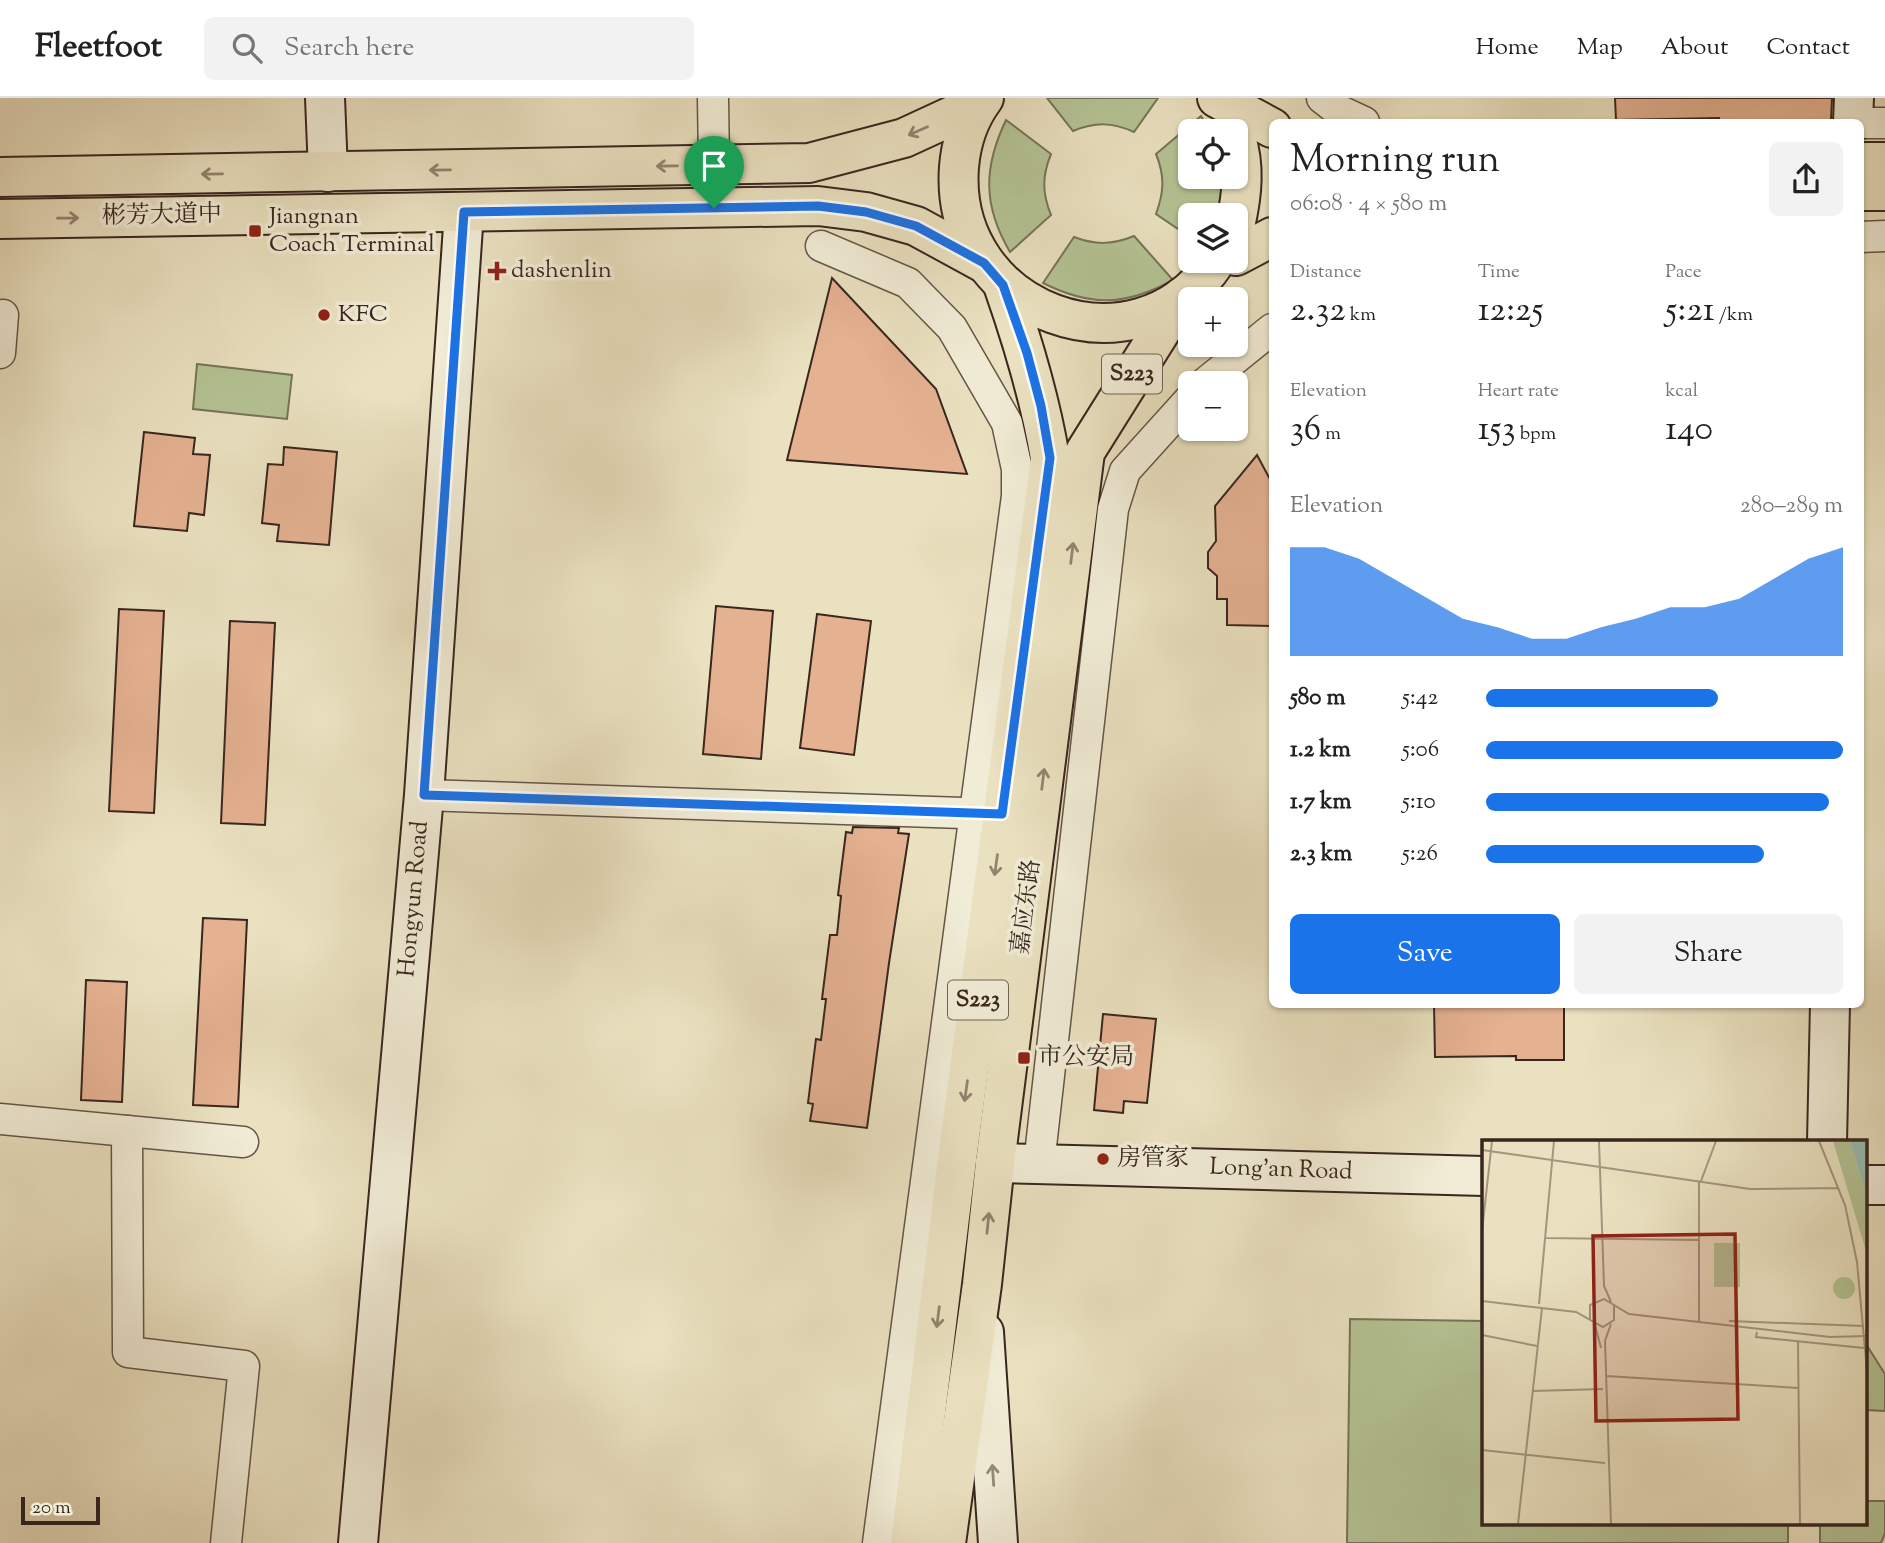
<!DOCTYPE html>
<meta charset="utf-8">
<style>
body{margin:0;font-family:"Sorts Mill Goudy","Noto Serif SC",serif;background:#f2f2f2;color:#222;height:100vh;display:flex;flex-direction:column;font-size:26px;white-space:nowrap}
*{box-sizing:border-box;margin:0}
p{font-size:23px;color:#767676}
.icon{flex:none;width:38px;height:38px;fill:none;stroke:currentColor;stroke-width:2;stroke-linecap:round;stroke-linejoin:round}
.map{position:relative;flex:1;overflow:hidden}
.drawer{position:absolute;left:1269px;top:21px;width:595px;height:889px;display:flex;flex-direction:column;background:#fff;border-radius:10px;box-shadow:0 2px 5px #0004}
.drawer>*{flex:none}
.tools{position:absolute;left:1178px;top:21px;display:grid;gap:14px}
.tools a{display:grid;place-items:center;width:70px;height:70px;border-radius:10px;background:#fff;box-shadow:0 2px 5px #0004;font-size:35px}
.scale{position:absolute;left:21px;bottom:18px;width:79px;box-sizing:border-box;padding-left:7px;border:4px solid #39261f;border-top:0;font-size:19px;line-height:24px;white-space:nowrap;color:#39261f;-webkit-text-stroke:5px #f1ecd6;paint-order:stroke}
.pin{position:absolute;display:grid;place-items:center;width:60px;height:60px;color:#fff;margin:-72px -30px;border-radius:50% 50% 50% 0;rotate:-45deg;box-shadow:0 0 7px #0007}
.pin .icon{rotate:45deg}
.round{display:grid;place-items:center;flex:none;width:74px;height:74px;border-radius:10px;background:#f2f2f2}
.overview{display:flex;align-items:center;justify-content:space-between;height:119px;padding:0 21px}
h1{font-size:38px;font-weight:600;line-height:52px}
.metrics{display:grid;grid-template-columns:repeat(3,1fr);gap:10px;height:119px;padding:7px 21px}
.metrics div{display:grid;align-content:center}
.metrics b{font-size:35px;font-weight:600}
.metrics small{font-size:19px;font-weight:400}
.metrics p{font-size:19px}
.chart{height:196px;padding:14px 21px}
.chart p{display:flex;justify-content:space-between}
.chart svg{width:100%;height:126px;margin-top:7px;fill:#1a73e8;opacity:.7}
.button{display:flex;gap:14px;margin-top:auto;padding:14px 21px}
.button a{flex:1;height:80px;border-radius:10px;background:#1a73e8;color:#fff;font-size:28px;font-weight:600;line-height:80px;text-align:center}
.button a+a{background:#f2f2f2;color:#222}
ul{padding:0 21px;list-style:none;font-size:23px}
li{display:grid;grid-template-columns:112px 84px 1fr;align-items:center;height:52px}
li i{height:18px;border-radius:9px;background:#1a73e8}
header{display:flex;align-items:center;gap:42px;box-sizing:border-box;height:98px;padding:0 35px;background:#fff;border-bottom:2px solid #e0e0e0}
header strong{font-size:33px}
nav{display:flex;gap:38px;margin-inline-start:auto;font-size:24px}
.search{width:490px;height:63px;background:#f2f2f2;display:flex;align-items:center;gap:18px;box-sizing:border-box;padding:0 24px;border-radius:10px;color:#767676;font-size:26px}
.map>svg:first-child{display:block}
.green{fill:#b4c394;stroke:#76745a;stroke-width:2}
.building{fill:#e4b191;stroke:#39261f;stroke-width:2}
.lines{fill:none;stroke-linecap:round;stroke-linejoin:round}
.street-casing{stroke:#655547;stroke-width:33}
.secondary-casing{stroke:#39261f;stroke-width:42}
.primary-casing{stroke:#39261f;stroke-width:42}
.street{stroke:#f1ecd6;stroke-width:30}
.secondary{stroke:#f1ecd6;stroke-width:38}
.primary{stroke:#eae1c0;stroke-width:38}
.oneway{stroke:#928470}
.oneway2{stroke:#95897a}
.route-casing{stroke:#fff;stroke-width:14}
.route{stroke:#1a73e8;stroke-width:9}
.poi-dot{fill:#8f2418;stroke:#f1ecd6;stroke-width:2.5}
.labels{text-anchor:middle;dominant-baseline:central;stroke-width:7;stroke-linejoin:round;paint-order:stroke}
.shield{fill:#f1ecd6;stroke:#706156;stroke-width:2}
.shield-label{font-size:23px;font-weight:bold;fill:#39261f}
.street-label{font-size:24px;fill:#39261f;stroke:#f1ecd6}
.poi-label{font-size:24px;fill:#39261f;stroke:#f1ecd6;text-anchor:start}
.inset-road{fill:none;stroke:#a39680;stroke-width:2}
.view{fill:#8f2418;fill-opacity:0.15;stroke:#8f2418;stroke-width:3.5}
.inset-edge{fill:none;stroke:#39261f;stroke-width:3.5}
</style>
<header>
<strong>Fleetfoot</strong>
<div class="search"><svg class="icon" aria-label="search" viewBox="0 0 24 24"><circle cx="10" cy="10" r="6"/><path d="M15 15l6 6"/></svg>Search here</div>
<nav><a>Home</a><a>Map</a><a>About</a><a>Contact</a></nav>
</header>
<div class="map">
<svg width="1885" height="1445" viewBox="0 0 1885 1445">
<rect width="100%" height="100%" fill="#eae1c0"/>
<filter id="stains"><feTurbulence type="fractalNoise" baseFrequency=".00286" numOctaves="4"/><feColorMatrix values="0 0 0 0 .2 0 0 0 0 .09 0 0 0 0 .02 0 0 0 .5 -.17"/></filter>
<radialGradient id="worn" r=".72"><stop offset=".6" stop-color="#630" stop-opacity="0"/><stop offset="1" stop-color="#630" stop-opacity=".3"/></radialGradient>
<g class="green">
<path d="M1047 0H1158L1134 34C1112 24 1095 24 1073 33Z"/>
<path d="M1201 18 1210 33H1190V79H1222L1221 105 1217 117H1190V139L1156 116C1164 94 1165 78 1156 56Z"/>
<path d="M1006 22 1051 56C1042 78 1042 95 1051 117L1010 154C983 108 983 70 1006 22Z"/>
<path d="M1134 138 1173 182C1126 208 1091 209 1043 185L1074 139C1095 147 1112 147 1134 138Z"/>
<polygon points="197,266 292,277 287,321 193,311"/>
<polygon points="1350,1221 1484,1223 1484,1426 1788,1426 1788,1445 1347,1445"/>
<polygon points="1866,1246 1885,1276 1885,1313 1866,1312"/>
<polygon points="1866,1403 1885,1403 1885,1435 1881,1445 1820,1445 1820,1426 1866,1426"/>
</g>
<g class="building">
<polygon points="1615,0 1832,0 1831,23 1719,22 1719,20 1616,22"/>
<polygon points="832,180 936,291 967,376 787,362"/>
<polygon points="144,334 195,340 193,356 210,357 204,417 189,415 187,433 134,428"/>
<polygon points="284,349 337,354 329,447 277,443 279,427 262,425 268,366 283,367"/>
<polygon points="1257,357 1272,385 1272,528 1227,527 1227,501 1217,501 1217,478 1208,470 1208,454 1216,443 1215,408"/>
<polygon points="716,508 773,513 761,661 703,656"/>
<polygon points="119,511 164,513 154,715 109,713"/>
<polygon points="817,516 871,523 854,657 800,650"/>
<polygon points="230,523 275,525 265,727 221,725"/>
<polygon points="853,729 899,730 898,735 909,736 889,865 867,1030 810,1023 813,1006 808,1005 816,941 821,942 826,901 822,901 830,837 837,837 841,798 838,797 846,734 852,735"/>
<polygon points="203,820 247,822 238,1009 193,1007"/>
<polygon points="86,882 127,884 122,1004 81,1002"/>
<polygon points="1434,906 1564,906 1564,962 1516,962 1516,958 1435,959"/>
<polygon points="1103,916 1156,921 1147,1005 1124,1003 1123,1015 1094,1012"/>
</g>
<g class="lines">
<g class="street-casing">
<g id="street">
<polyline points="713,0 714,67"/>
<polyline points="1322,0 1336,11 1364,24"/>
<polyline points="1860,25 1885,25"/>
<polyline points="1860,139 1885,138"/>
<polyline points="821,148 908,185 952,230 1007,325 1017,371 1017,398 878,1445"/>
<polyline points="0,255 3,217"/>
<polyline points="1205,285 1272,231"/>
<polyline points="424,697 993,716"/>
<polyline points="0,1021 243,1044"/>
<polyline points="127,1033 128,1254 244,1268 226,1445"/>
<polyline points="1039,1066 1113,411 1125,373 1190,301"/>
</g>
</g>
<g class="secondary-casing">
<g id="secondary">
<polyline points="325,0 328,74"/>
<polyline points="1853,24 1854,0"/>
<polyline points="1827,1044 1830,906"/>
<polyline points="995,1065 1484,1078"/>
<polyline points="1866,1087 1885,1087"/>
<polyline points="984,1234 998,1445"/>
<polyline points="358,1445 424,697 464,114"/>
</g>
</g>
<g class="primary-casing">
<g id="primary">
<path d="M984 0C969 20 961 45 959 69 948 214 1136 284 1216 163"/>
<polyline points="1217,0 1272,30"/>
<path d="M1236 40C1245 68 1242 96 1236 124"/>
<polyline points="1860,64 1885,64"/>
<polyline points="0,79 809,65 904,40 980,5"/>
<polyline points="1860,93 1885,93"/>
<polyline points="0,121 818,108 866,114 916,128 984,165"/>
<polyline points="1236,158 1272,139"/>
<path d="M910 1445 958 1054 1050 360C1040 300 1023 244 1003 187"/>
<polyline points="946,1445 982,1186 995,1065 1085,354 1182,199"/>
</g>
</g>
<use href="#street" class="street"/>
<use href="#secondary" class="secondary"/>
<use href="#primary" class="primary"/>
</g>
<defs><path id="oneway-shaft" d="M-6 0H5M1.5-3L5.5 0L1.5 3" fill="none" stroke-width="1.6" stroke-linecap="round" stroke-linejoin="round" transform="scale(1.75)"/></defs>
<g class="oneway">
<use href="#oneway-shaft" transform="translate(918 33) rotate(156)"/>
<use href="#oneway-shaft" transform="translate(667 68) rotate(179)"/>
<use href="#oneway-shaft" transform="translate(440 72) rotate(179)"/>
<use href="#oneway-shaft" transform="translate(212 76) rotate(179)"/>
<use href="#oneway-shaft" transform="translate(68 120) rotate(-1)"/>
<use href="#oneway-shaft" transform="translate(1072 455) rotate(-83)"/>
<use href="#oneway-shaft" transform="translate(1043 681) rotate(-83)"/>
<use href="#oneway-shaft" transform="translate(996 767) rotate(98)"/>
<use href="#oneway-shaft" transform="translate(966 993) rotate(98)"/>
<use href="#oneway-shaft" transform="translate(988 1125) rotate(-84)"/>
<use href="#oneway-shaft" transform="translate(938 1219) rotate(97)"/>
</g>
<use class="oneway2" href="#oneway-shaft" transform="translate(993 1377) rotate(-94)"/>
<g class="lines">
<g class="route-casing">
<polygon id="route" points="818,108 866,114 916,128 984,165 1003,187 1027,255 1041,308 1050,360 1002,716 424,697 464,114"/>
</g>
<use href="#route" class="route"/>
</g>
<g class="poi-dot">
<rect x="248" y="126" width="14" height="14" rx="3.5"/>
<path d="M493.5 162.5h7v7h7v7h-7v7h-7v-7h-7v-7h7z"/>
<circle cx="324" cy="217" r="7"/>
<rect x="1017" y="953" width="14" height="14" rx="3.5"/>
<circle cx="1103" cy="1061" r="7"/>
</g>
<g class="labels">
<g class="shield">
<rect x="1102" y="256.5" width="60" height="39" rx="5"/>
<rect x="948" y="882.5" width="60" height="39" rx="5"/>
</g>
<g class="shield-label">
<text x="1132" y="276">S223</text>
<text x="978" y="902">S223</text>
</g>
<g class="street-label">
<text transform="translate(162 118) rotate(-1)">彬芳大道中</text>
<text transform="translate(414 801) rotate(-85)">Hongyun Road</text>
<text transform="translate(1027 809) rotate(-83)">嘉应东路</text>
<text transform="translate(1281 1072) rotate(2)">Long'an Road</text>
</g>
<g class="poi-label">
<text x="269" y="119">Jiangnan<tspan x="269" dy="28">Coach Terminal</tspan></text>
<text x="511" y="173">dashenlin</text>
<text x="338" y="217">KFC</text>
<text x="1038" y="960">市公安局</text>
<text x="1117" y="1061">房管家</text>
</g>
</g>
<g transform="translate(1482 1042)">
<rect width="385" height="385" fill="#eae1c0"/>
<path d="M351 1H368L385 57V128L384 111ZM232 103H258V147H232ZM351 148a11 11 0 1 1 22 0a11 11 0 1 1-22 0Z" fill="#b4c394"/>
<path d="M368 1H385V57Z" fill="#98beb0"/>
<path class="inset-road" d="M117 1 122 146 129 162M337 1 363 65 375 122 385 231M0 10 118 27M118 27 268 49 356 48M217 41V182M219 41 234 1M0 91 10 1M64 98 218 100M0 161 94 172 121 187 132 180V166M57 164 72 1M108 180V165L122 159 147 174 348 197 385 196M247 181 382 186M129 184 123 201 129 384M113 185 119 208M275 192 274 197 382 208M0 195 55 206M316 202 318 384M124 236 317 248M51 251 121 249M0 310 123 323M36 384 60 168"/>
<path class="view" d="M253 94 256 279 114 281 111 96Z"/>
<rect width="385" height="385" class="inset-edge"/>
</g>
<rect width="100%" height="100%" filter="url(#stains)"/>
<rect width="100%" height="100%" fill="url(#worn)"/>
</svg>
<div class="tools">
<a><svg class="icon" aria-label="locate" viewBox="0 0 24 24"><circle cx="12" cy="12" r="6"/><path d="M12 2v4M12 18v4M2 12h4M18 12h4"/></svg></a>
<a><svg class="icon" aria-label="layers" viewBox="0 0 24 24"><path d="M12 4l9 5-9 5-9-5zM3 14l9 5 9-5"/></svg></a>
<a>+</a>
<a>−</a>
</div>
<div class="scale">20 m</div>
<div class="pin" style="left:714px;top:110px;background:#1e9e55"><svg class="icon" aria-label="arrive" viewBox="0 0 24 24"><path d="M6 21V4h12l-3 4 3 4H6"/></svg></div>
<section class="drawer">
<div class="overview"><div><h1>Morning run</h1><p>06:08 · 4 × 580 m</p></div><a class="round"><svg class="icon" aria-label="share" viewBox="0 0 24 24"><path d="M12 15V3M7 8l5-5 5 5M5 13v7h14v-7"/></svg></a></div>
<div class="metrics">
<div><p>Distance</p><b>2.32<small> km</small></b></div>
<div><p>Time</p><b>12:25</b></div>
<div><p>Pace</p><b>5:21<small> /km</small></b></div>
</div>
<div class="metrics">
<div><p>Elevation</p><b>36<small> m</small></b></div>
<div><p>Heart rate</p><b>153<small> bpm</small></b></div>
<div><p>kcal</p><b>140</b></div>
</div>
<div class="chart"><p><span>Elevation</span>280–289 m</p>
<svg viewBox="0 0 160 44" preserveAspectRatio="none"><path d="M0 44V6L10 6L20 10L30 17L40 24L50 31L60 34L70 38L80 38L90 34L100 31L110 27L120 27L130 24L140 17L150 10L160 6V44z"/></svg>
</div>
<ul>
<li><b>580 m</b>5:42<i style="width:65%"></i></li>
<li><b>1.2 km</b>5:06<i style="width:100%"></i></li>
<li><b>1.7 km</b>5:10<i style="width:96%"></i></li>
<li><b>2.3 km</b>5:26<i style="width:78%"></i></li>
</ul>
<div class="button"><a>Save</a><a>Share</a></div>
</section>
</div>
